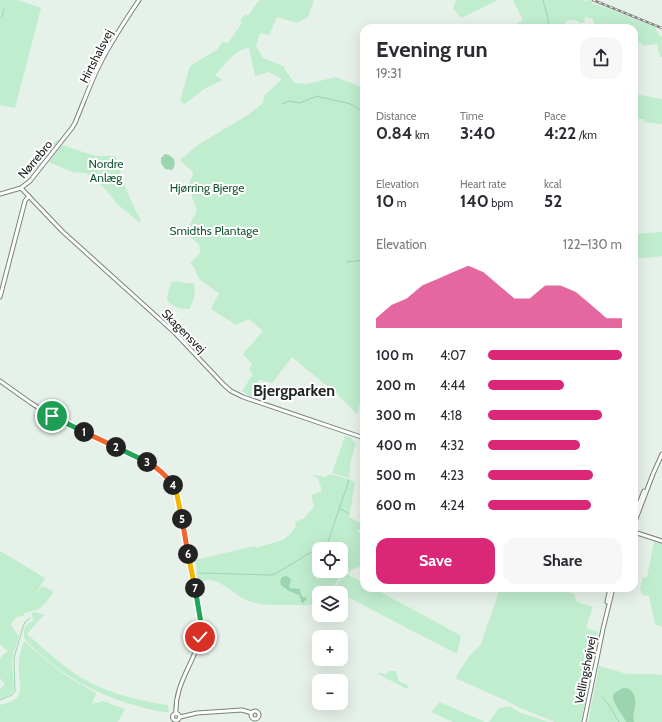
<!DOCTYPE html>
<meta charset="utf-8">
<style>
body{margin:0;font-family:Cabin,sans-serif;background:#f7f7f7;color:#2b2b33;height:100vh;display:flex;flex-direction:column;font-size:15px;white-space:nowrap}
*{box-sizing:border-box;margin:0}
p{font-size:13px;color:#7c7c81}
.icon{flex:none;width:22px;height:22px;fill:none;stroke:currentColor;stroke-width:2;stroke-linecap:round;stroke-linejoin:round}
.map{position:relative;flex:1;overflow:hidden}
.panel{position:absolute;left:360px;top:24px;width:278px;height:568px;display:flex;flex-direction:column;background:#fff;border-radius:12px;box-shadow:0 4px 16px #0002}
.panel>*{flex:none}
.tools{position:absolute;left:312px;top:542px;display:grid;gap:8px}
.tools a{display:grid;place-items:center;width:36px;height:36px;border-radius:8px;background:#fff;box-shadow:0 4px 16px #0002;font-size:20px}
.pin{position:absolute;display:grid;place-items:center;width:34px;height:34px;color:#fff;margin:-17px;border:2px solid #fff;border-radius:50%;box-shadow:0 1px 4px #0007}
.km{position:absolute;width:20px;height:20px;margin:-10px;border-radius:50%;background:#222;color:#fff;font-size:11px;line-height:20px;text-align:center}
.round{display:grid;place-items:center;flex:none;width:42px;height:42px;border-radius:12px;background:#f7f7f7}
.summary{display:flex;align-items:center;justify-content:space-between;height:68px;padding:0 16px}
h1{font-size:22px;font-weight:700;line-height:30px}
.stats{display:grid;grid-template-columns:repeat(3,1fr);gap:6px;height:68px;padding:4px 16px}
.stats div{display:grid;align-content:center}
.stats b{font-size:17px;font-weight:700}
.stats small{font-size:11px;font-weight:400}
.stats p{font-size:11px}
.chart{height:112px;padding:8px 16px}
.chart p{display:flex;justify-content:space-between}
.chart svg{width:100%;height:72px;margin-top:4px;fill:#db2777;opacity:.7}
.button{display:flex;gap:8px;margin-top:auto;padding:8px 16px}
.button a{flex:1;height:46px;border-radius:12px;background:#db2777;color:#fff;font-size:16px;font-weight:700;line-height:46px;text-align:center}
.button a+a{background:#f7f7f7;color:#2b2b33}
ul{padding:0 16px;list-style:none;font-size:13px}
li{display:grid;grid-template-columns:64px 48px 1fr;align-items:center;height:30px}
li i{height:10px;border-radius:5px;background:#db2777}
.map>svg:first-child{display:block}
.green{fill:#c0edce;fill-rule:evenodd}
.water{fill:#9bd4ae}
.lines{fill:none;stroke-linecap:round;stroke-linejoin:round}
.stream{stroke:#9bd4ae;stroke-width:1}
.secondary-casing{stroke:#78837b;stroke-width:5}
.secondary{stroke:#fff;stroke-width:3}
.rail-casing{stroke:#7e8580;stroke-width:2.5}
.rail{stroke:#fff;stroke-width:1;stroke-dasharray:3;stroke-linecap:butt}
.split-1-casing{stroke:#fff;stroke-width:8}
.split-2-casing{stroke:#fff;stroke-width:8}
.split-3-casing{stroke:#fff;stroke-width:8}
.split-4-casing{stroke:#fff;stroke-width:8}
.split-5-casing{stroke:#fff;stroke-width:8}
.split-6-casing{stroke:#fff;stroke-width:8}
.split-7-casing{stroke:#fff;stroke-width:8}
.split-8-casing{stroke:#fff;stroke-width:8}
.split-9-casing{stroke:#fff;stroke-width:8}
.split-1{stroke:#22a559;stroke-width:5}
.split-2{stroke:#f0652b;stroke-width:5}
.split-3{stroke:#22a559;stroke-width:5}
.split-4{stroke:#f0652b;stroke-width:5}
.split-5{stroke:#f5b400;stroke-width:5}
.split-6{stroke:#f0652b;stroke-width:5}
.split-7{stroke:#f5b400;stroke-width:5}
.split-8{stroke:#22a559;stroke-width:5}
.split-9{stroke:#f5b400;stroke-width:5}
.labels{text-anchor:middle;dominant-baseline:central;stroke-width:4;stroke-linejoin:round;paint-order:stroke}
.street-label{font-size:12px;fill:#222623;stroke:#fff}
.park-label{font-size:12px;fill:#175834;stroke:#fff}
.district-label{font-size:16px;font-weight:bold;fill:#222623;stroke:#fff}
</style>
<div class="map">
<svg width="662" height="722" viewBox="0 0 662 722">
<rect width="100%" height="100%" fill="#e6f1e9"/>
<g class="green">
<polygon points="0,0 18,0 41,8 15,108 0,105"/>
<path d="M259 0H314L308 17 297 23 277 17 269 35 260 33 256 46 263 58 283 66 294 83 307 84 336 77 364 88V386L357 414 339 396 292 357 286 365 272 383 260 380 257 382 251 397 242 391 253 374 249 369 252 364 243 354 263 331 249 319 236 325 211 309 219 293 199 279 194 267 190 263 200 253C200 241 198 245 192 238 190 235 189 231 188 228L197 210C194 203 188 189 190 181 191 178 193 176 193 172L180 160 199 144 248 115 263 103 264 96 282 79 269 72 255 76 249 48C235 49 224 66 215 75L223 80 204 89 185 104 180 101 190 66 218 49 222 42 228 43 242 23 240 21 245 14 248 16Z"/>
<polygon points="456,0 498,0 461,18 453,8"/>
<polygon points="513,0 583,0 585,1 590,0 592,1 592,4 601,6 655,27 659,35 662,37 662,57 660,57 657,44 642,46 642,43 636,42 637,34 634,34 634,28 611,28 612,25 605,23 605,25 594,24 593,19 585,17 584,23 579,23 578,21 568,20 562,28 518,28 516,24 523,20"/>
<polygon points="634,90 635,94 662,99 662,124 644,122 644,119 634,119"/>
<polygon points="59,140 37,168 32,166 37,151"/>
<path d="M62 145 89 154 99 156H116C122 179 129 200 141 220L139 222 117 204 111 196 94 177 85 173 72 172 49 162Z"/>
<polygon points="662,232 662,256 649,258 634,258 634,234"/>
<path d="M178 281 186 283H194C196 293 194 300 189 309L178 308 168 302 167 297 171 282Z"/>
<path d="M345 436 352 438 353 441 356 443C354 450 351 458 350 465 349 470 350 474 349 478L332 473Z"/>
<path d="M331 474 351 480 355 483 349 517 363 524 360 530H358L357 532 361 533 360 537 364 538V564L361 566 342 574 330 593H319V606C313 604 307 606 301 605 284 605 267 606 251 602 236 597 225 582 210 580 206 580 202 581 198 581L195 571H197L195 560 255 546 256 548 283 540 289 535 296 527 295 522 304 518 314 507 311 495 322 491 318 478 313 476 314 475 325 477ZM319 549H341V571H319Z"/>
<polygon points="654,541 662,544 662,627 655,624 649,596 642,595 640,589 643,577 647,578"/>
<path d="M0 551 45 578 35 595 42 586 51 590 53 591V593C49 598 45 605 40 608 36 611 31 610 27 613L25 612 23 616C16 616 14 619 11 625L19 637 14 651 12 662 14 688 13 691 10 695 0 699V689L5 685 0 678V658L8 651 0 644Z"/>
<polygon points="347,574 364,583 364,588 373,588 460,635 461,636 457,654 334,590 342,576"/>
<polygon points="500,588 557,588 574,594 577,602 593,607 586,628 598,632 596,649 581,722 555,722 520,708 507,701 455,678 470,655 481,644"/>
<path d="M35 612 44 615 27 634C42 647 58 662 75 674 102 691 136 701 168 705L169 712C162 713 154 710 148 709 107 699 70 681 39 653 34 648 28 644 24 638 23 634 24 628 27 624 30 622 31 623 33 620 33 618 32 614 31 613Z"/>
<path d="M24 641 48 662 68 677 96 693 92 704 103 701 125 709 118 722H0V705C6 703 16 701 19 694 22 688 19 679 19 672 18 661 20 651 24 641Z"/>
<path d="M599 666 627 674H654L662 675V722H634C634 719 633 715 634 712 635 706 636 701 635 695L612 697 613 699 626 722H588Z"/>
<path d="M390 671H396C400 685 397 680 409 686L407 689 378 674 379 673 386 674Z"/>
<polygon points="440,702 442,703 485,722 453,722 431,712"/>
<polygon points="510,706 519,712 548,722 489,722 499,708"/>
</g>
<g class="water">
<path d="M165 154 169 155 174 159C175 163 175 167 172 170L165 169 161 163V158Z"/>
<polygon points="286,576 290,578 291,580 289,586 290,588 300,589 301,595 303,597 307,598 303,603 301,602 301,599 299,595 289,591 281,585 280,581 282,577"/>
<path d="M623 688C633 687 637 698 635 706 635 708 634 710 634 712 633 715 634 719 634 722H626C624 717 611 700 613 696 614 692 620 690 623 688Z"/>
</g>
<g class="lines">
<g class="stream">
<path d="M543 0C545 9 550 19 548 28"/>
<polyline points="2,17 4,9"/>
<polyline points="282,104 289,101 300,103 317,96 320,97 351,104 364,113"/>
<polyline points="347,262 364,260"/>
<polyline points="340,509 348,513"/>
<polyline points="199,573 270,575 275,574 328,542 349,480"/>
<polyline points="602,697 609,705 619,722"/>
<polyline points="0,700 12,695 15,691 14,659 16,651 23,627 25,622 30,618"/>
</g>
<g class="secondary-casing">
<g id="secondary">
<polyline points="21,188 62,231 175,333 224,385 231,391 243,397 364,438"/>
<path d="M0 194 21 188 30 181 72 128 75 123C83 104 90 84 99 66 110 43 125 21 139 0"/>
<polyline points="0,297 25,201 29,196"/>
<path d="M0 381 31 403 52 416 154 466C166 474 174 484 178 498L201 624C201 658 174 679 176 714"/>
<polyline points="634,516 644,491"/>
<polyline points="634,524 653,474 662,454"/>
<polyline points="634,532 662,541"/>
<polyline points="607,602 610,588"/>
<circle cx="255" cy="715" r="4"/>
<circle cx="176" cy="717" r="3.5"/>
<polyline points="180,717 197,713 242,710 252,713"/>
<polyline points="584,722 603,629 613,588"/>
</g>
</g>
<use href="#secondary" class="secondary"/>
<g class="rail-casing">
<polyline id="rail" points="593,0 662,28"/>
</g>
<use href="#rail" class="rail"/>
</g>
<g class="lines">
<g class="split-1-casing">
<polyline id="split-1" points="52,416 84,432"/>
</g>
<g class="split-2-casing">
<polyline id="split-2" points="84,432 116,447"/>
</g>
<g class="split-3-casing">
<polyline id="split-3" points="116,447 147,462"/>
</g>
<g class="split-4-casing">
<path id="split-4" d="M147 462C158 468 166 475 173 485"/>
</g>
<g class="split-5-casing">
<polyline id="split-5" points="173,485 177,495 182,519"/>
</g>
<g class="split-6-casing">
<polyline id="split-6" points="182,519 188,554"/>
</g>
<g class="split-7-casing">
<polyline id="split-7" points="188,554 195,588"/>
</g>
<g class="split-8-casing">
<polyline id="split-8" points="195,588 201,623"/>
</g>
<g class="split-9-casing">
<polyline id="split-9" points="200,637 201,623"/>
</g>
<use href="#split-1" class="split-1"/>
<use href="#split-2" class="split-2"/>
<use href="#split-3" class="split-3"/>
<use href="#split-4" class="split-4"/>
<use href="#split-5" class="split-5"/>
<use href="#split-6" class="split-6"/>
<use href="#split-7" class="split-7"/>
<use href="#split-8" class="split-8"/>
<use href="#split-9" class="split-9"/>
</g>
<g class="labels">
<g class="street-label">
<text transform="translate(96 56) rotate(-63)">Hirtshalsvej</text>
<text transform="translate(35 159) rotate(-50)">Nørrebro</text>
<text transform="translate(184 331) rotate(45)">Skagensvej</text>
<text transform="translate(585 670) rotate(-79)">Vellingshøjvej</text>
</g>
<g class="park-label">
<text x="106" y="163">Nordre<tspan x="106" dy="14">Anlæg</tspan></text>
<text x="207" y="187">Hjørring Bjerge</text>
<text x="214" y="230">Smidths Plantage</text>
</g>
<g class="district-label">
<text x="294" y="390">Bjergparken</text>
</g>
</g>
</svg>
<div class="tools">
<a><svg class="icon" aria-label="locate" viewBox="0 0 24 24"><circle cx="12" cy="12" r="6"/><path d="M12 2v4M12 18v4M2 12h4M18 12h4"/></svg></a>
<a><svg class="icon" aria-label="layers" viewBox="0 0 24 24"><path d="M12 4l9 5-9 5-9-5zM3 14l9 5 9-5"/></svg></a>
<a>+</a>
<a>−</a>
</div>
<div class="pin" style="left:52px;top:416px;background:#1e9e55"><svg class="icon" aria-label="arrive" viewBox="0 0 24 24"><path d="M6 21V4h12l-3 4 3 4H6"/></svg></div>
<div class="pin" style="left:200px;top:637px;background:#d93025"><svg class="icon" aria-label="check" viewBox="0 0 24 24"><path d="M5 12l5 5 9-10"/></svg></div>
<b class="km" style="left:84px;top:432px">1</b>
<b class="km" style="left:116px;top:447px">2</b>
<b class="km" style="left:147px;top:462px">3</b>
<b class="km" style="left:173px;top:485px">4</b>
<b class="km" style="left:182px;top:519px">5</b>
<b class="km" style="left:188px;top:554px">6</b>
<b class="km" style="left:195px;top:588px">7</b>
<section class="panel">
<div class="summary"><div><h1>Evening run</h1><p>19:31</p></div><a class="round"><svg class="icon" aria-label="share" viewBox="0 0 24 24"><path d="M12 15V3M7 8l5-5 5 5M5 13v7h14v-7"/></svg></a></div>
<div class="stats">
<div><p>Distance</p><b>0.84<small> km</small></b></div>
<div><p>Time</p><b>3:40</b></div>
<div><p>Pace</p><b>4:22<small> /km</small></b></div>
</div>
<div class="stats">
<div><p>Elevation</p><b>10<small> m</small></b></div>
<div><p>Heart rate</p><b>140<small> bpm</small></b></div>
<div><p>kcal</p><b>52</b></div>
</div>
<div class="chart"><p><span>Elevation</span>122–130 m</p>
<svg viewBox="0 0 160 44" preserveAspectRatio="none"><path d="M0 44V38L10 30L20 26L30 18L40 14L50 10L60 6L70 10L80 18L90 26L100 26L110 18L120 18L130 22L140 30L150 38L160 38V44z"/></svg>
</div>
<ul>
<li><b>100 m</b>4:07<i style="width:100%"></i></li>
<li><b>200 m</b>4:44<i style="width:57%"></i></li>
<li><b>300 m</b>4:18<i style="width:85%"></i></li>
<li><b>400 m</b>4:32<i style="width:69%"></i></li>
<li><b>500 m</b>4:23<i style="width:78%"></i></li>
<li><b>600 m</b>4:24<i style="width:77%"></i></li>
</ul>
<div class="button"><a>Save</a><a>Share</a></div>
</section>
</div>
